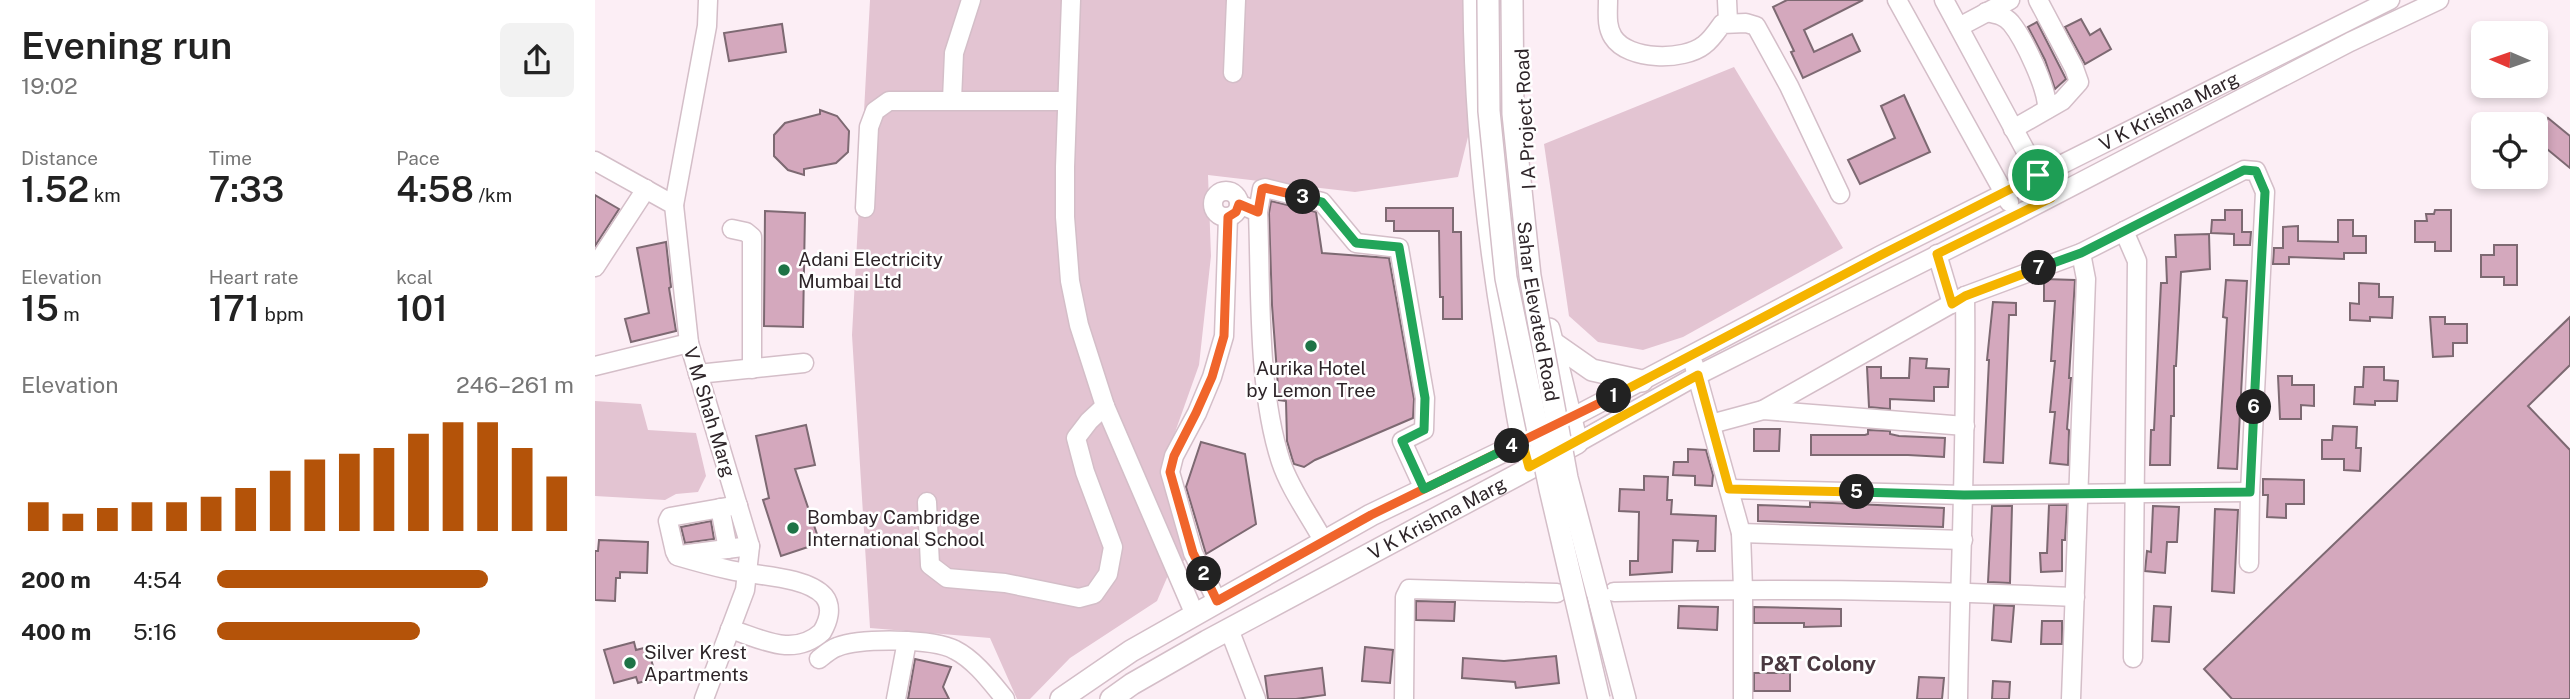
<!DOCTYPE html>
<meta charset="utf-8">
<style>
body{margin:0;font-family:"Public Sans",sans-serif;background:#f2f2f2;color:#222;height:100vh;display:flex;flex-direction:column;font-size:26px;white-space:nowrap}
*{box-sizing:border-box;margin:0}
p{font-size:23px;color:#767676}
.icon{flex:none;width:38px;height:38px;fill:none;stroke:currentColor;stroke-width:2;stroke-linecap:round;stroke-linejoin:round}
.map{position:relative;flex:1;overflow:hidden}
.details{display:flex;flex-direction:column;background:#fff;width:595px}
.details>*{flex:none}
.needle{width:46px;rotate:272deg}
.fabs{position:absolute;left:1876px;top:21px;display:grid;gap:14px}
.fabs a{display:grid;place-items:center;width:77px;height:77px;border-radius:10px;background:#fff;box-shadow:0 4px 10px #0003;font-size:35px}
.pin{position:absolute;display:grid;place-items:center;width:60px;height:60px;color:#fff;margin:-30px;border:4px solid #fff;border-radius:50%;box-shadow:0 2px 7px #0007}
.km{position:absolute;width:35px;height:35px;margin:-18px;border-radius:50%;background:#222;color:#fff;font-size:19px;line-height:35px;text-align:center}
.round{display:grid;place-items:center;flex:none;width:74px;height:74px;border-radius:10px;background:#f2f2f2}
.head{display:flex;align-items:center;justify-content:space-between;height:119px;padding:0 21px}
h1{font-size:38px;font-weight:600;line-height:52px}
.figures{display:grid;grid-template-columns:repeat(3,1fr);gap:10px;height:119px;padding:7px 21px}
.figures div{display:grid;align-content:center}
.figures b{font-size:35px;font-weight:600}
.figures small{font-size:19px;font-weight:400}
.figures p{font-size:19px}
.chart{height:196px;padding:14px 21px}
.chart p{display:flex;justify-content:space-between}
.chart svg{width:100%;height:126px;margin-top:7px;stroke:#b45309;stroke-width:6}
ul{padding:0 21px;list-style:none;font-size:23px}
li{display:grid;grid-template-columns:112px 84px 1fr;align-items:center;height:52px}
li i{height:18px;border-radius:9px;background:#b45309}
main{display:flex;flex:1;min-height:0}
.map>svg:first-child{display:block}
.green{fill:#e3c4d2}
.building{fill:#d4a8bd;stroke:#7d6972;stroke-width:2}
.lines{fill:none;stroke-linecap:round;stroke-linejoin:round}
.minor-casing{stroke:#d4bec8;stroke-width:21}
.major-casing{stroke:#d4bec8;stroke-width:24}
.minor{stroke:#fff;stroke-width:18}
.major{stroke:#fff;stroke-width:21}
.major-bridge-casing{stroke:#d4bec8;stroke-width:24;stroke-linecap:butt}
.major-bridge{stroke:#fff;stroke-width:21}
.split-1-casing{stroke:#fff;stroke-width:14}
.split-2-casing{stroke:#fff;stroke-width:14}
.split-3-casing{stroke:#fff;stroke-width:14}
.split-4-casing{stroke:#fff;stroke-width:14}
.split-5-casing{stroke:#fff;stroke-width:14}
.split-6-casing{stroke:#fff;stroke-width:14}
.split-7-casing{stroke:#fff;stroke-width:14}
.split-8-casing{stroke:#fff;stroke-width:14}
.split-1{stroke:#f5b400;stroke-width:9}
.split-2{stroke:#f0652b;stroke-width:9}
.split-3{stroke:#f0652b;stroke-width:9}
.split-4{stroke:#22a559;stroke-width:9}
.split-5{stroke:#f5b400;stroke-width:9}
.split-6{stroke:#22a559;stroke-width:9}
.split-7{stroke:#22a559;stroke-width:9}
.split-8{stroke:#f5b400;stroke-width:9}
.poi-dot{fill:#1e7346;stroke:#fff;stroke-width:2.5}
.labels{text-anchor:middle;dominant-baseline:central;stroke-width:5;stroke-linejoin:round;paint-order:stroke}
.street-label{font-size:19px;fill:#2e2529;stroke:#fff}
.poi-label{font-size:19px;fill:#2e2529;stroke:#fff;text-anchor:start}
.neighbourhood-label{font-size:21px;font-weight:bold;fill:#4a3840;stroke:#fff}
</style>
<main>
<section class="details">
<div class="head"><div><h1>Evening run</h1><p>19:02</p></div><a class="round"><svg class="icon" aria-label="share" viewBox="0 0 24 24"><path d="M12 15V3M7 8l5-5 5 5M5 13v7h14v-7"/></svg></a></div>
<div class="figures">
<div><p>Distance</p><b>1.52<small> km</small></b></div>
<div><p>Time</p><b>7:33</b></div>
<div><p>Pace</p><b>4:58<small> /km</small></b></div>
</div>
<div class="figures">
<div><p>Elevation</p><b>15<small> m</small></b></div>
<div><p>Heart rate</p><b>171<small> bpm</small></b></div>
<div><p>kcal</p><b>101</b></div>
</div>
<div class="chart"><p><span>Elevation</span>246–261 m</p>
<svg viewBox="0 0 160 44" preserveAspectRatio="none"><path d="M5 44V34M15 44V38M25 44V36M35 44V34M45 44V34M55 44V32M65 44V29M75 44V23M85 44V19M95 44V17M105 44V15M115 44V10M125 44V6M135 44V6M145 44V15M155 44V25"/></svg>
</div>
<ul>
<li><b>200 m</b>4:54<i style="width:76%"></i></li>
<li><b>400 m</b>5:16<i style="width:57%"></i></li>
</ul>
</section>
<div class="map">
<svg width="1975" height="699" viewBox="0 0 1975 699">
<rect width="100%" height="100%" fill="#fceef5"/>
<g class="green">
<polygon points="275,0 868,0 875,129 863,177 760,192 613,175 616,256 604,365 568,466 598,553 574,573 562,601 475,658 435,699 422,699 395,638 275,628 257,335"/>
<polygon points="1139,67 1248,248 1088,337 1048,350 1003,342 974,316 949,144"/>
<polygon points="0,401 46,404 53,430 101,433 111,476 103,492 81,494 70,500 0,496"/>
</g>
<g class="building">
<polygon points="1192,0 1268,0 1209,30 1219,52 1257,34 1265,51 1208,78 1196,52 1199,51 1178,7"/>
<polygon points="1486,19 1495,35 1505,29 1516,49 1490,64 1470,27"/>
<polygon points="1442,22 1471,79 1460,89 1450,60 1433,27"/>
<polygon points="187,24 191,52 134,61 129,33"/>
<polygon points="1309,95 1335,152 1265,184 1253,160 1300,138 1286,106"/>
<polygon points="225,110 242,116 254,131 253,152 241,163 209,169 209,175 193,170 179,156 179,135 190,123 225,114"/>
<polygon points="1953,118 1975,136 1975,168 1941,140 1941,133"/>
<polygon points="0,195 24,209 0,246"/>
<polygon points="676,201 721,212 727,253 794,258 819,399 818,418 720,460 709,467 699,464 697,458 692,441 691,401 684,400 677,305 674,213"/>
<polygon points="791,208 858,208 858,232 866,232 867,319 848,319 848,297 845,297 844,231 799,231 799,221 791,221"/>
<polygon points="1630,210 1647,210 1647,232 1656,232 1655,245 1639,245 1639,234 1616,233 1617,220 1630,220"/>
<polygon points="1840,210 1856,210 1856,251 1840,251 1840,242 1820,242 1820,221 1832,221 1831,214 1839,214"/>
<polygon points="170,211 210,213 208,327 169,326"/>
<polygon points="1743,220 1758,220 1758,236 1771,236 1771,253 1749,253 1749,259 1694,257 1694,264 1678,264 1679,248 1688,248 1688,227 1703,226 1703,241 1743,242"/>
<polygon points="1614,234 1615,269 1586,272 1581,366 1579,366 1579,416 1576,416 1575,465 1555,465 1556,430 1559,430 1566,283 1572,283 1571,257 1581,257 1580,235"/>
<polygon points="71,242 76,287 74,288 81,331 36,342 30,319 54,313 42,248"/>
<polygon points="1899,245 1922,245 1922,285 1909,285 1909,277 1886,277 1886,255 1899,255"/>
<polygon points="1449,279 1480,280 1474,378 1476,378 1472,429 1474,430 1473,465 1455,463 1460,412 1455,412 1460,361 1456,361 1460,301 1449,301"/>
<polygon points="1631,280 1652,281 1642,469 1623,468 1632,318 1628,317"/>
<polygon points="1764,283 1784,284 1784,297 1798,297 1797,318 1775,317 1775,321 1755,320 1755,303 1764,304"/>
<polygon points="1398,302 1421,303 1421,315 1414,315 1408,463 1389,462 1394,360 1392,360"/>
<polygon points="1835,317 1850,317 1850,324 1872,324 1872,343 1858,343 1858,356 1838,357"/>
<polygon points="1975,317 1975,365 1933,406 1975,450 1975,699 1637,699 1609,669"/>
<polygon points="1315,358 1332,359 1331,368 1354,369 1353,387 1339,387 1339,401 1295,399 1295,409 1274,407 1272,367 1286,367 1286,378 1314,378"/>
<polygon points="1769,367 1789,367 1789,380 1803,381 1802,401 1780,401 1780,405 1759,404 1760,387 1768,387"/>
<polygon points="1683,376 1697,376 1697,385 1719,385 1719,406 1706,405 1706,419 1685,419"/>
<polygon points="211,425 220,465 200,469 225,543 186,556 168,500 174,498 161,436"/>
<polygon points="1738,426 1762,427 1761,448 1766,448 1765,471 1749,470 1749,459 1727,459 1727,440 1737,440"/>
<polygon points="1159,429 1185,429 1184,451 1159,451"/>
<polygon points="1273,430 1295,431 1295,434 1304,436 1350,438 1349,457 1313,455 1216,455 1216,435 1270,435 1273,434"/>
<polygon points="606,442 650,454 661,524 611,554 591,487"/>
<polygon points="1093,449 1111,450 1118,475 1117,486 1100,485 1100,476 1078,475 1079,462 1093,462"/>
<polygon points="1049,476 1073,477 1072,500 1077,500 1076,514 1121,516 1120,551 1102,551 1103,541 1078,540 1077,572 1035,575 1035,561 1043,561 1044,512 1024,511 1025,489 1049,490"/>
<polygon points="1668,479 1709,480 1709,504 1691,504 1691,518 1672,517 1673,495 1668,495"/>
<polygon points="1215,502 1349,508 1348,527 1163,521 1163,505 1215,507"/>
<polygon points="1454,505 1472,505 1470,540 1467,540 1467,571 1446,572 1445,553 1452,553"/>
<polygon points="1397,506 1417,506 1415,583 1393,582"/>
<polygon points="1558,506 1584,507 1582,542 1572,542 1570,573 1550,571 1552,551 1556,552"/>
<polygon points="1620,509 1643,510 1639,593 1617,591"/>
<polygon points="116,521 119,539 90,543 86,527"/>
<polygon points="4,540 53,542 52,573 25,572 25,578 21,578 20,601 0,600 0,551 3,551"/>
<polygon points="821,601 860,602 859,621 821,620"/>
<polygon points="1399,605 1419,606 1416,642 1397,640"/>
<polygon points="1084,606 1123,607 1122,630 1083,628"/>
<polygon points="1559,606 1576,607 1574,642 1557,641"/>
<polygon points="1159,607 1246,609 1246,626 1209,627 1209,623 1159,623"/>
<polygon points="1447,621 1467,621 1467,644 1446,644"/>
<polygon points="39,642 41,650 53,647 61,678 43,683 41,677 19,683 9,650"/>
<polygon points="770,647 798,650 795,683 767,681"/>
<polygon points="961,656 964,683 921,688 920,682 867,678 868,658 909,661"/>
<polygon points="320,659 356,667 348,687 354,699 313,699"/>
<polygon points="727,668 730,695 701,699 673,699 670,676"/>
<rect x="1159" y="673" width="36" height="18"/>
<polygon points="1324,677 1349,678 1347,699 1322,699"/>
<polygon points="1398,681 1415,682 1414,699 1397,699"/>
</g>
<g class="lines">
<g class="minor-casing">
<g id="minor">
<polyline points="476,0 470,167 470,217 475,281 484,325 510,406 600,615"/>
<path d="M1013 0C1013 13 1011 26 1018 37 1033 61 1089 61 1109 45 1116 40 1122 31 1127 24L1151 23 1161 26 1194 86 1245 194"/>
<polyline points="1132,0 1133,22"/>
<polyline points="1302,0 1414,202"/>
<polyline points="1349,0 1449,185"/>
<path d="M1391 12C1401 14 1409 15 1416 23 1429 39 1453 89 1452 109"/>
<polyline points="1364,27 1415,0"/>
<polyline points="638,73 641,0"/>
<polyline points="357,100 359,53 376,0"/>
<polyline points="1418,129 1467,101 1484,82 1479,68 1443,0"/>
<polyline points="0,161 79,205 94,343 155,546 150,590 109,699"/>
<circle cx="631" cy="204" r="13"/>
<path d="M644 204 663 212C666 289 662 389 686 462 695 489 715 516 729 542"/>
<polyline points="79,205 112,26 113,0"/>
<polyline points="270,208 274,127 280,111 294,101 471,101"/>
<polyline points="663,212 667,189 670,188 727,202 761,243 804,248 830,398 829,430 807,441 829,489"/>
<polyline points="137,229 151,232 157,237 157,369"/>
<polyline points="1529,231 1542,261 1538,658"/>
<polyline points="1342,254 1357,304"/>
<polyline points="0,267 51,189"/>
<polyline points="1099,365 1146,533 1368,540"/>
<polyline points="0,366 94,343"/>
<polyline points="103,374 209,363"/>
<polyline points="1168,410 1370,296 1486,253 1649,170 1661,171 1670,192 1655,492 1654,563"/>
<path id="s1" d="M976 418 1286 255 1795 0"/>
<polyline points="1116,424 1168,410 1370,426"/>
<polyline points="982,443 1103,375 1422,215 1755,42 1844,0"/>
<polyline points="1134,489 1369,495 1655,492"/>
<polyline points="332,502 335,565 352,578 410,583 484,598 499,594 513,574 518,547 490,472 481,438 494,421 510,406"/>
<polyline points="143,505 75,517 73,521 80,552 85,555 155,546"/>
<polyline points="125,508 133,549"/>
<polyline points="1146,533 1148,589 1148,699"/>
<path d="M82 556C99 561 117 566 135 570 161 576 211 576 229 596 238 607 233 622 227 632 198 658 167 639 135 629"/>
<path d="M1019 592C1173 588 1327 590 1480 597"/>
<polyline points="622,601 598,553 575,472 579,456 602,413 617,377 629,336 633,217"/>
<polyline points="634,629 661,699"/>
<path d="M224 659C229 655 236 649 242 647 265 638 338 638 360 650 380 660 396 682 410 699"/>
<polyline points="301,699 312,641"/>
<polyline points="809,699 810,597 814,589 962,593"/>
<path d="M1363 699C1365 565 1372 431 1370 296"/>
<polyline points="1476,699 1491,279 1486,253"/>
</g>
</g>
<g class="major-casing">
<g id="major">
<path d="M879 0C880 113 891 225 910 336 916 375 921 415 930 453"/>
<polyline points="957,342 997,370 1047,381"/>
<polyline points="1002,592 1030,699"/>
<polyline points="466,699 536,651 776,515 959,427"/>
<path id="s2" d="M516 699 537 684 612 641 982 443 954 329"/>
</g>
</g>
<use href="#minor" class="minor"/>
<use href="#major" class="major"/>
<g class="major-bridge-casing">
<g id="major-bridge">
<polyline points="893,0 894,111 911,278 955,489 1004,699"/>
<path id="s3" d="M917 0 918 114 935 276 972 478 1002 592"/>
</g>
</g>
<use href="#major-bridge" class="major-bridge"/>
</g>
<g class="lines">
<g class="split-1-casing">
<polyline id="split-1" points="1019,396 1286,255 1443,175"/>
</g>
<g class="split-2-casing">
<polyline id="split-2" points="609,574 622,601 776,515 1019,396"/>
</g>
<g class="split-3-casing">
<polyline id="split-3" points="609,574 598,553 575,472 579,456 601,413 617,377 629,336 633,217 641,212 644,204 663,212 667,189 670,188 708,197"/>
</g>
<g class="split-4-casing">
<polyline id="split-4" points="708,197 727,202 761,243 804,247 830,398 829,430 807,441 829,489 917,446"/>
</g>
<g class="split-5-casing">
<polyline id="split-5" points="917,446 927,441 934,467 1103,375 1134,489 1262,492"/>
</g>
<g class="split-6-casing">
<polyline id="split-6" points="1262,492 1369,495 1655,492 1659,407"/>
</g>
<g class="split-7-casing">
<polyline id="split-7" points="1444,268 1486,253 1649,170 1661,171 1670,192 1659,407"/>
</g>
<g class="split-8-casing">
<polyline id="split-8" points="1443,175 1456,198 1342,254 1357,304 1370,296 1444,268"/>
</g>
<use href="#split-1" class="split-1"/>
<use href="#split-2" class="split-2"/>
<use href="#split-3" class="split-3"/>
<use href="#split-4" class="split-4"/>
<use href="#split-5" class="split-5"/>
<use href="#split-6" class="split-6"/>
<use href="#split-7" class="split-7"/>
<use href="#split-8" class="split-8"/>
</g>
<g class="poi-dot">
<circle cx="189" cy="270" r="7"/>
<circle cx="716" cy="346" r="7"/>
<circle cx="198" cy="528" r="7"/>
<circle cx="35" cy="663" r="7"/>
</g>
<g class="labels">
<g class="street-label">
<text stroke="none"><textPath href="#s1" startOffset="672">V K Krishna Marg</textPath></text>
<text transform="translate(930 119) rotate(-93)">I A Project Road</text>
<text stroke="none"><textPath href="#s3" startOffset="313">Sahar Elevated Road</textPath></text>
<text transform="translate(115 412) rotate(73)">V M Shah Marg</text>
<text stroke="none"><textPath href="#s2" startOffset="373">V K Krishna Marg</textPath></text>
</g>
<g class="poi-label">
<text x="203" y="259">Adani Electricity<tspan x="203" dy="22">Mumbai Ltd</tspan></text>
<text x="716" y="368" text-anchor="middle">Aurika Hotel<tspan x="716" dy="22">by Lemon Tree</tspan></text>
<text x="212" y="517">Bombay Cambridge<tspan x="212" dy="22">International School</tspan></text>
<text x="49" y="652">Silver Krest<tspan x="49" dy="22">Apartments</tspan></text>
</g>
<g class="neighbourhood-label">
<text x="1223" y="663">P&amp;T Colony</text>
</g>
</g>
</svg>
<div class="fabs">
<a><svg class="needle" viewBox="-14 -14 28 28"><path d="M0-13l5 13h-10z" fill="#e53935"/><path d="M0 13l5-13h-10z" fill="#767676"/></svg></a>
<a><svg class="icon" aria-label="locate" viewBox="0 0 24 24"><circle cx="12" cy="12" r="6"/><path d="M12 2v4M12 18v4M2 12h4M18 12h4"/></svg></a>
</div>
<div class="pin" style="left:1443px;top:175px;background:#1e9e55"><svg class="icon" aria-label="arrive" viewBox="0 0 24 24"><path d="M6 21V4h12l-3 4 3 4H6"/></svg></div>
<b class="km" style="left:1019px;top:396px">1</b>
<b class="km" style="left:609px;top:574px">2</b>
<b class="km" style="left:708px;top:197px">3</b>
<b class="km" style="left:917px;top:446px">4</b>
<b class="km" style="left:1262px;top:492px">5</b>
<b class="km" style="left:1659px;top:407px">6</b>
<b class="km" style="left:1444px;top:268px">7</b>
</div>
</main>
